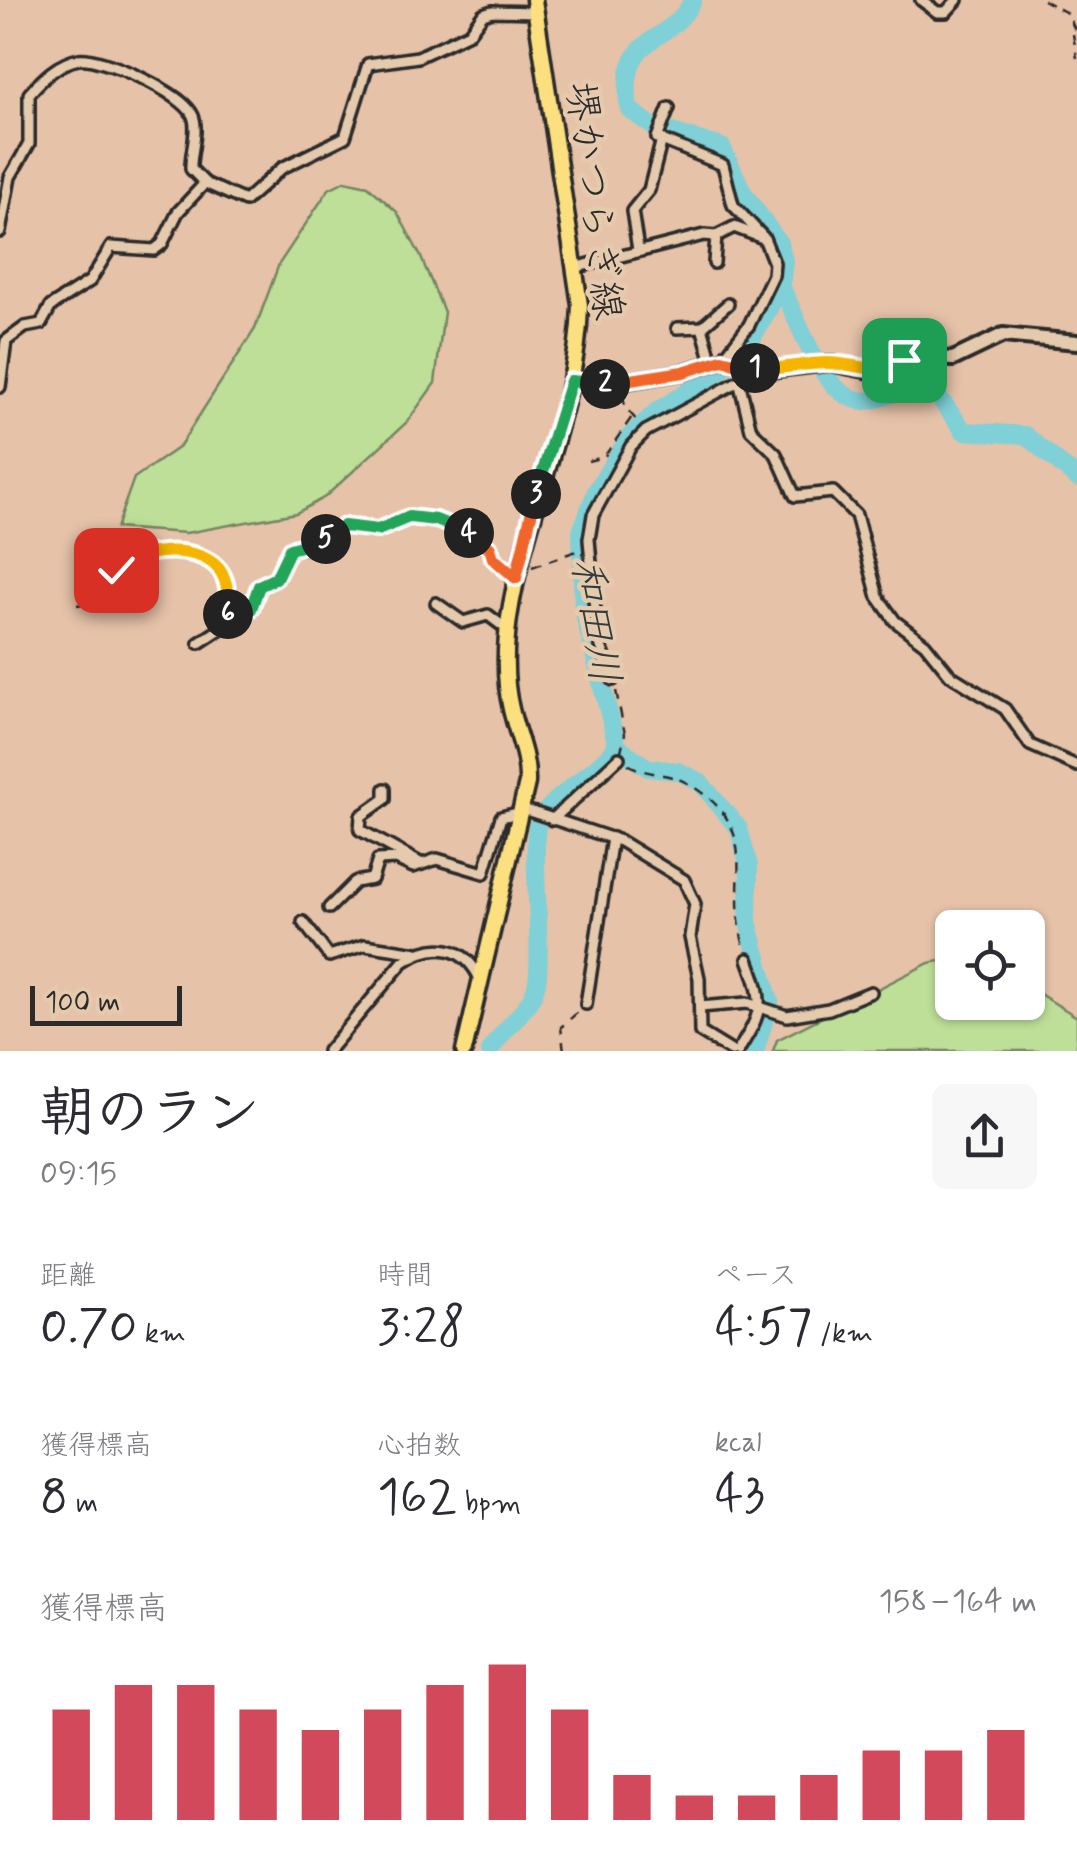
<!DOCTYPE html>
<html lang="ja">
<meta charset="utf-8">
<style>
body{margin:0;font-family:Mynerve,"Klee One",sans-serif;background:#f7f7f7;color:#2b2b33;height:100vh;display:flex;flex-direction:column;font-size:38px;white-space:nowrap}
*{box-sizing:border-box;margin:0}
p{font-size:32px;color:#7c7c81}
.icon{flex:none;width:55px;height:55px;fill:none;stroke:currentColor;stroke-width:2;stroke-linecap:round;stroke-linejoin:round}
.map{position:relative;height:1051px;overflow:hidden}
.sheet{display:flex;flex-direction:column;background:#fff;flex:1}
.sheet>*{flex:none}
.buttons{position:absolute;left:935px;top:910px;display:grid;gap:20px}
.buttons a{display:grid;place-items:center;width:110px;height:110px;border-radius:15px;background:#fff;box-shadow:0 2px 8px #0004;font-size:50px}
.scale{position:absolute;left:30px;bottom:25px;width:152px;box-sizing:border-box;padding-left:10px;border:5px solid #2b2b2b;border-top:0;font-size:28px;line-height:35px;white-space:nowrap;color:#2b2b2b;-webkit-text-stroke:8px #e5caad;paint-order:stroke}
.pin{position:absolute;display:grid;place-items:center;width:85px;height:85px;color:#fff;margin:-42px;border-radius:20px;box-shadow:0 5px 15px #0006}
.km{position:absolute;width:50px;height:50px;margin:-25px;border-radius:50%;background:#222;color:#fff;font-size:28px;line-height:50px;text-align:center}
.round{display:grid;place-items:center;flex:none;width:105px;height:105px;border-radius:15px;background:#f7f7f7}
.overview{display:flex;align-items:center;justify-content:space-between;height:170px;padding:0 40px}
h1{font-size:55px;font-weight:600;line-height:75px}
.figures{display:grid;grid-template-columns:repeat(3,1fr);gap:15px;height:170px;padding:10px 40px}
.figures div{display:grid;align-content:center}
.figures b{font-size:50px;font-weight:600}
.figures small{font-size:28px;font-weight:400}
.figures p{font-size:28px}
.chart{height:280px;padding:20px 40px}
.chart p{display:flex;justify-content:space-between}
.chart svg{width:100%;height:180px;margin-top:10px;stroke:#d1495b;stroke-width:6}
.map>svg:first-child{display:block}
.green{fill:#bddf98;stroke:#748562;stroke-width:2.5}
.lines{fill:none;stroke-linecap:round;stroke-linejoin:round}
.river{stroke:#7fd0d7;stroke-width:18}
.street-casing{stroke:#2b2b2b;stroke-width:16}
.secondary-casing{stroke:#2b2b2b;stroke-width:20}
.primary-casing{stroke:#2b2b2b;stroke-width:21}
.path{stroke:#2b2b2b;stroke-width:2.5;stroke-dasharray:10 8;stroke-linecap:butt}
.street{stroke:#e5caad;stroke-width:9}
.secondary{stroke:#e5caad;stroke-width:12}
.primary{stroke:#fce080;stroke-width:14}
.split-1-casing{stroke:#fff;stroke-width:20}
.split-2-casing{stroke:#fff;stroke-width:20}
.split-3-casing{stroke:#fff;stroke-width:20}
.split-4-casing{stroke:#fff;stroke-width:20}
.split-5-casing{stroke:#fff;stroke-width:20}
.split-6-casing{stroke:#fff;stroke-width:20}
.split-7-casing{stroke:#fff;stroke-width:20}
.split-1{stroke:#f5b400;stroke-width:12}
.split-2{stroke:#f0652b;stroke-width:12}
.split-3{stroke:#22a559;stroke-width:12}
.split-4{stroke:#f0652b;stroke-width:12}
.split-5{stroke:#22a559;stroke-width:12}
.split-6{stroke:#22a559;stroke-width:12}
.split-7{stroke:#f5b400;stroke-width:12}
.labels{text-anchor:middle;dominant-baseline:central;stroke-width:9;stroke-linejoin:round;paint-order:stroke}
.street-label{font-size:40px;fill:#2b2b2b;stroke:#e5caad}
.water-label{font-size:42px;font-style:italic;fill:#333c3c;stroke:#e5caad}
</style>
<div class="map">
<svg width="1077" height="1051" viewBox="0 0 1077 1051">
<rect width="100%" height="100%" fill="#e6c2a9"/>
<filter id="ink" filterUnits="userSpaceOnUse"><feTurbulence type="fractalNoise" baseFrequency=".01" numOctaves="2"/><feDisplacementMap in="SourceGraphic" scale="20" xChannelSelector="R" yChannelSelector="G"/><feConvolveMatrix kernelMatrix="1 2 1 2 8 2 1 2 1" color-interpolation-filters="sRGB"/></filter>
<g filter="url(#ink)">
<g class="green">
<polygon points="345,181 368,186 397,212 420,255 444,312 435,383 407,422 325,497 296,513 186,533 116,528 134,478 179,447 255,329 279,264 329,189"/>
<polygon points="952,959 952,1002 1028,1002 1028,987 1077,1017 1077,1051 773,1051 777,1040 929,963"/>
</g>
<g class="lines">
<g class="river">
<path d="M693 0C669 48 618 30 629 109L652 126 722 147 743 192 779 243 784 261 781 287 741 358 657 411 630 436 597 489 581 532 583 609 617 746 648 768 678 771 700 782 739 829 749 866 748 922 770 1002 755 1051"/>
<path d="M781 287C800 320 824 411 873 400 896 395 906 382 931 387L964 431 1025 435 1077 478"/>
<path d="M490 1051C503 1027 532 1010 537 982 543 951 530 836 539 821 557 791 596 774 617 746"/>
</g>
<g class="street-casing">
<g id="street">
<polyline points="921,0 937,12 946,12 957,0"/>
<polyline points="669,108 657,138 723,165 733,205 764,238 774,263 773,275 749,325 722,360"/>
<path d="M0 232 10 177 29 144V94C43 78 58 63 79 59 101 56 184 93 193 116 199 131 190 153 191 169L205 183"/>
<polyline points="716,236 734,227 763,238"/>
<polyline points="638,250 632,211 649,190 662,139"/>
<polyline points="574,268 704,235 716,236 714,263"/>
<polyline points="702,327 712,362"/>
<polyline points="677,328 702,327 728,304"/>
<polyline points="0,387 6,341 25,327 41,324 51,306 90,281 111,247 154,250 162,244 178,212 205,183 245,201 282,168 345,137 368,64 418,57 469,33 483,14 492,11 535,12"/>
<polyline points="436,603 463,622 488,615 508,630"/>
<polyline points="199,643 251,609 259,586 276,577 290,549 310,547 344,526 378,530 409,517 435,520 483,540 493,558 517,578"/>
<polyline points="613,680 597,635 589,539 593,515 631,446 646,431 739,381 751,430 776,454 795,496 833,492 856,515 878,597 895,621 925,644 950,675 1005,709 1030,745 1077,766"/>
<polyline points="385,789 385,799 361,816 360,830 422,864 437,859 484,873 501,817 522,812"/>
<polyline points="523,809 620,841 684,880 695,904 690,937 699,978 700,1032 731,1051"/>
<polyline points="552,820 619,758"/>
<polyline points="329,908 355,882 372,879 378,860 396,859 413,867 422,864"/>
<polyline points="303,922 329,956 365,945 417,953"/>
<polyline points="586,1004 612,838"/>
<polyline points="700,1007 747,1003 787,1016 829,1009 871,992"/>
<path d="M328 1051 403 962C435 941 465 945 481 981"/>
<path d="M738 1051C763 1011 765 1004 748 959"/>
</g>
</g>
<g class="secondary-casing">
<polyline id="secondary" points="571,381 603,385 683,372 722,360 770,370 829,363 870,371 918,357 953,359 1003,335 1077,342"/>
</g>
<g class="primary-casing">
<path id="primary" d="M464 1051 527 783C528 755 517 736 511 709 504 680 505 647 509 618 525 512 578 410 580 305L534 0"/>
</g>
<g class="path">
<polyline points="1043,0 1067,13 1077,34"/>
<polyline points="1073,34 1077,58"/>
<polyline points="623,395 625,407 638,422"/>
<polyline points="588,461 604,457 632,417"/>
<polyline points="532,567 579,550"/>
<path d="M77 605 103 601C109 591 110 580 116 571 134 538 196 551 220 570L228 611"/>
<polyline points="616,691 625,734 621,751"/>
<path d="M628 764C646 776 668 772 687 783 768 830 723 880 745 950"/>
<polyline points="564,1051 561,1027 578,1012"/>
</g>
<use href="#street" class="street"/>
<use href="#secondary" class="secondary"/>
<use href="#primary" class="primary"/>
</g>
</g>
<g class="lines" filter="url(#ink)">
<g class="split-1-casing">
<path id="split-1" d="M755 368C780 371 801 363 827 363 857 363 875 377 904 360"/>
</g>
<g class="split-2-casing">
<polyline id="split-2" points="605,384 683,372 722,360 755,368"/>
</g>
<g class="split-3-casing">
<polyline id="split-3" points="536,494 571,381 605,384"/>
</g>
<g class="split-4-casing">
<polyline id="split-4" points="469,533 490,548 493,558 516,578 536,494"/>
</g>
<g class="split-5-casing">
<polyline id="split-5" points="326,539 344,526 378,530 409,517 436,520 469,533"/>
</g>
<g class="split-6-casing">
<polyline id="split-6" points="228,614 226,625 251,609 259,586 276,578 290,549 326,539"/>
</g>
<g class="split-7-casing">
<path id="split-7" d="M116 570C136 549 196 543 218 568 228 579 229 599 228 614"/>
</g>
<use href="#split-1" class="split-1"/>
<use href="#split-2" class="split-2"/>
<use href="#split-3" class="split-3"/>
<use href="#split-4" class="split-4"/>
<use href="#split-5" class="split-5"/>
<use href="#split-6" class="split-6"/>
<use href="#split-7" class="split-7"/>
</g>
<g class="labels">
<g class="street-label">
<text transform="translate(593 201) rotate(83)">堺かつらぎ線</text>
</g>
<g class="water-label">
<text transform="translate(594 621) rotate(81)">和田川</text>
</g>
</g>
</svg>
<div class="buttons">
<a><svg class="icon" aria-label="locate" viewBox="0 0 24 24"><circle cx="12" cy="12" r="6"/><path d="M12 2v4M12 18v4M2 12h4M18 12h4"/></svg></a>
</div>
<div class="scale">100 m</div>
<div class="pin" style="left:904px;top:360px;background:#1e9e55"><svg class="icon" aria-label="arrive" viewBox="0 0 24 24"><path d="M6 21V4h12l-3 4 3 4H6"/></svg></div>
<div class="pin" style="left:116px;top:570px;background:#d93025"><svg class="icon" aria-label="check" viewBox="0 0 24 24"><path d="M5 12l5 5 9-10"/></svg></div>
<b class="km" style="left:755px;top:368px">1</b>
<b class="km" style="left:605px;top:384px">2</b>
<b class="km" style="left:536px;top:494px">3</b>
<b class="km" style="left:469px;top:533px">4</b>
<b class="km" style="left:326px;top:539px">5</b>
<b class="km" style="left:228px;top:614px">6</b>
</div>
<section class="sheet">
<div class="overview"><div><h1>朝のラン</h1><p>09:15</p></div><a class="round"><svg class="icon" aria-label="share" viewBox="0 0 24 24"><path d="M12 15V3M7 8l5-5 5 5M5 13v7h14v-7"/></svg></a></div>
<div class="figures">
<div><p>距離</p><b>0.70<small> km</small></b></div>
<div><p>時間</p><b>3:28</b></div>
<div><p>ペース</p><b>4:57<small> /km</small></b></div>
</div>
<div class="figures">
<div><p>獲得標高</p><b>8<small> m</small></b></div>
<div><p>心拍数</p><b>162<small> bpm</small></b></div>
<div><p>kcal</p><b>43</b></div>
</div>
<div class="chart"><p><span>獲得標高</span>158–164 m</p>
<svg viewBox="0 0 160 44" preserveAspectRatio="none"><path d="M5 44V17M15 44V11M25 44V11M35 44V17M45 44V22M55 44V17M65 44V11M75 44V6M85 44V17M95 44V33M105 44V38M115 44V38M125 44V33M135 44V27M145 44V27M155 44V22"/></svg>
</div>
</section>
